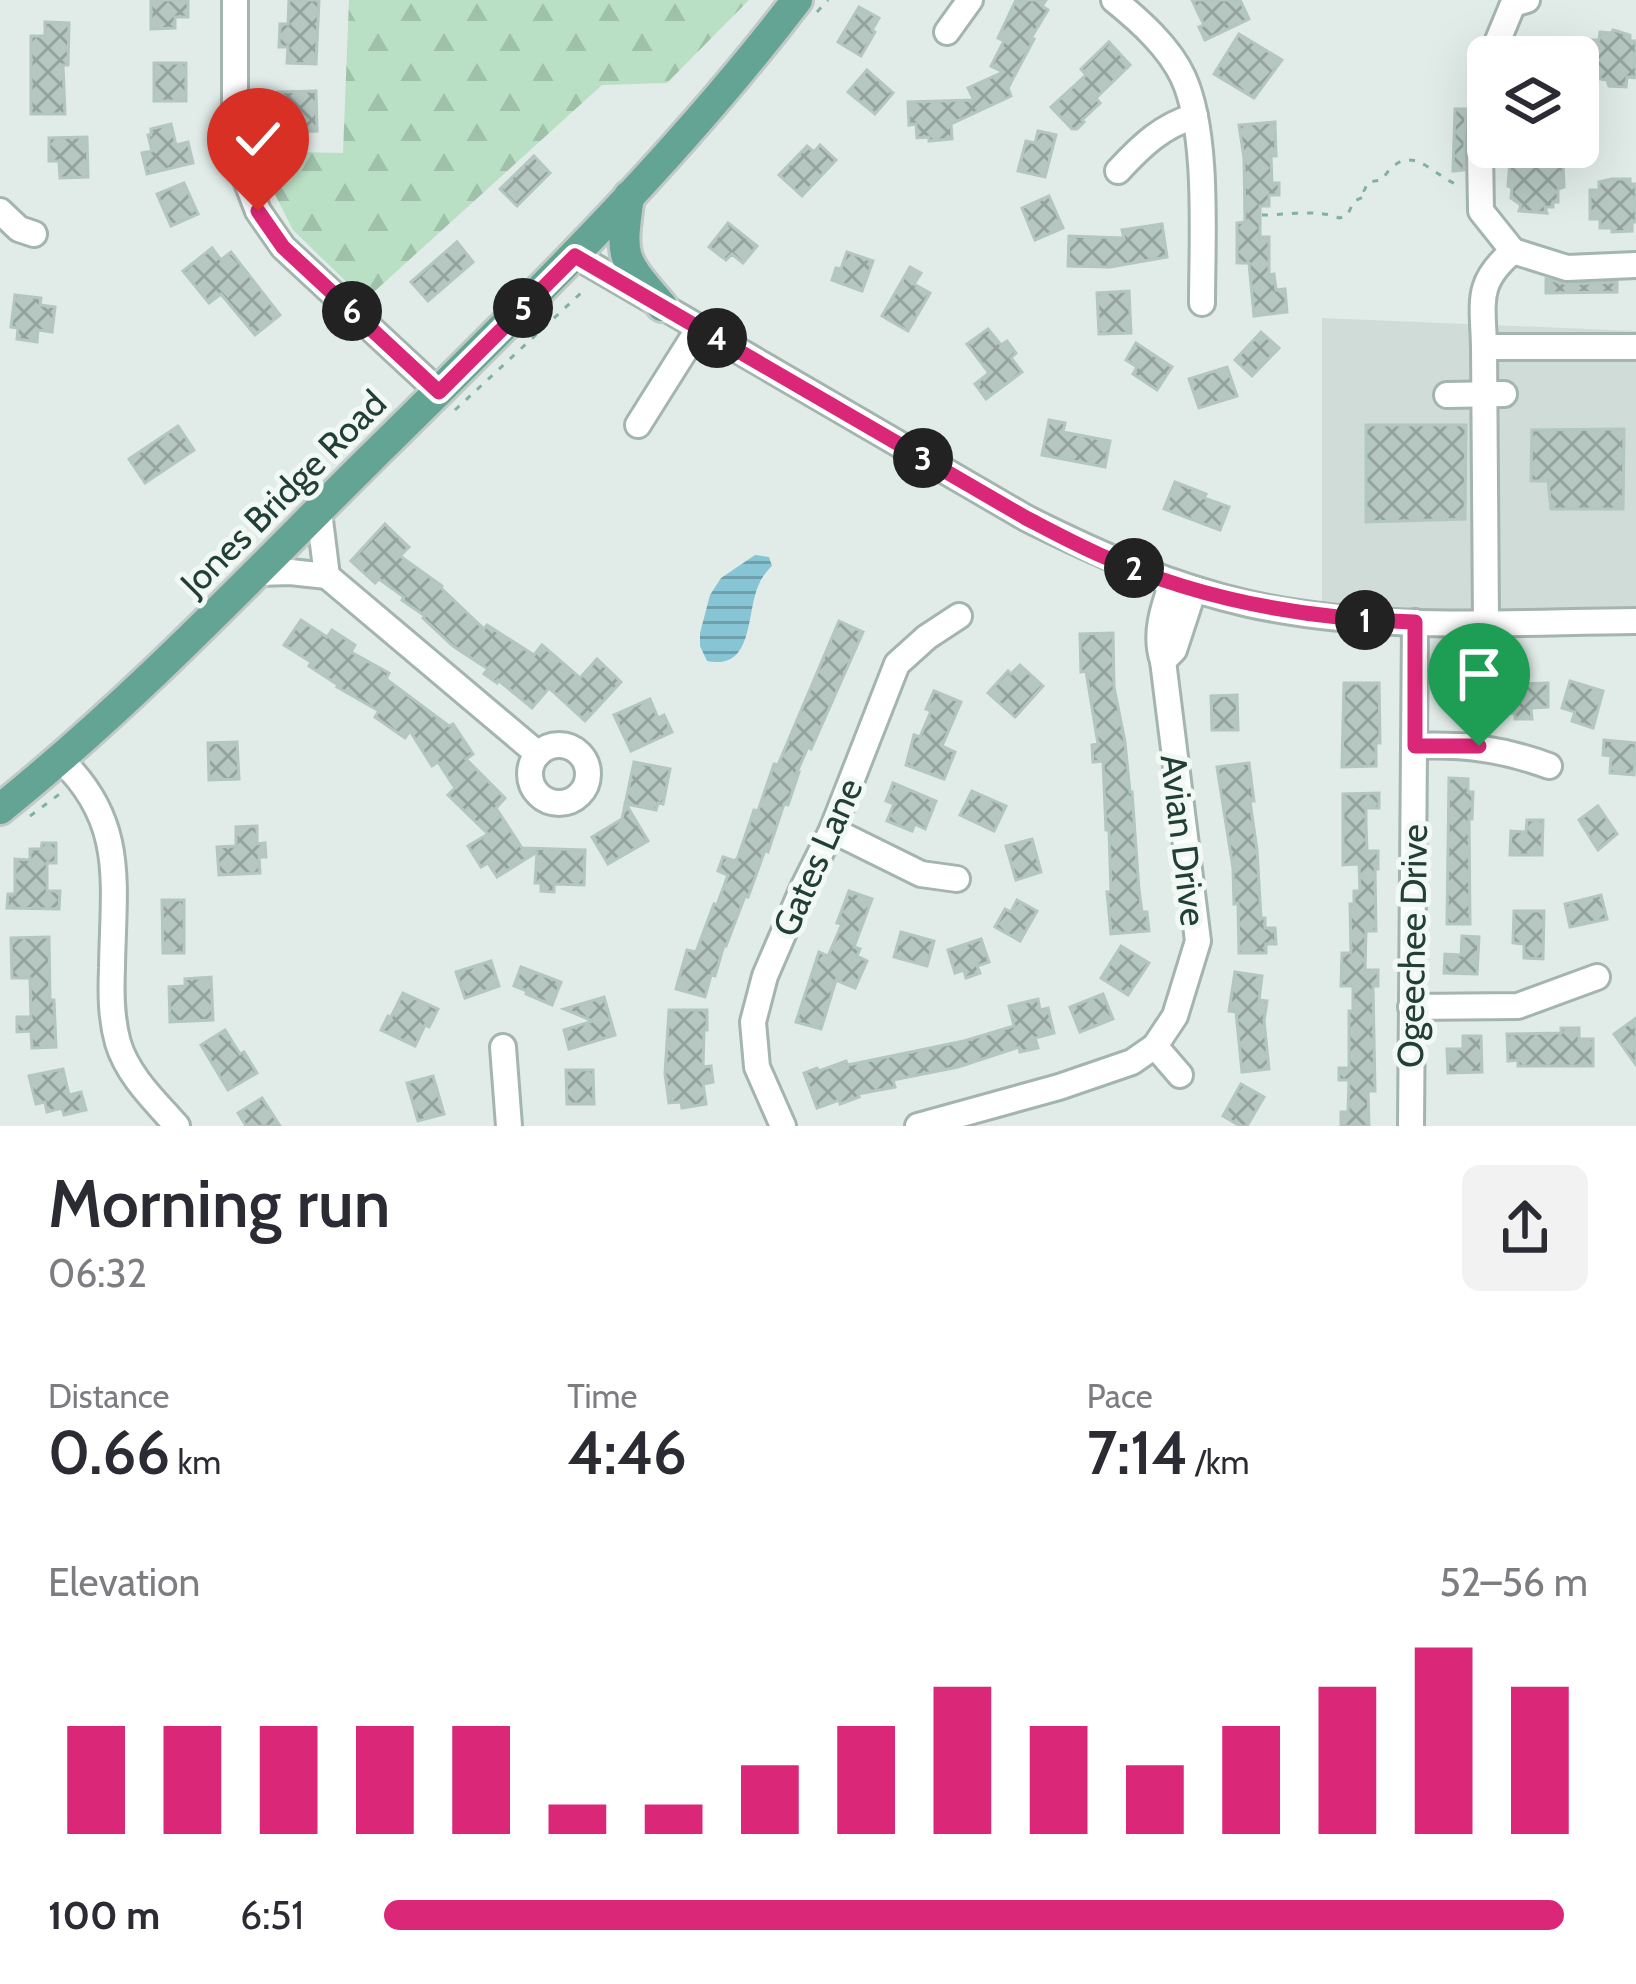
<!DOCTYPE html>
<meta charset="utf-8">
<style>
body{margin:0;font-family:Cabin,sans-serif;background:#f2f2f3;color:#2b2b33;height:100vh;display:flex;flex-direction:column;font-size:45px;white-space:nowrap}
*{box-sizing:border-box;margin:0}
p{font-size:39px;color:#7c7c81}
.icon{flex:none;width:66px;height:66px;fill:none;stroke:currentColor;stroke-width:2;stroke-linecap:round;stroke-linejoin:round}
.map{position:relative;height:1126px;overflow:hidden}
.sheet{display:flex;flex-direction:column;background:#fff;flex:1}
.sheet>*{flex:none}
.buttons{position:absolute;left:1467px;top:36px;display:grid;gap:24px}
.buttons a{display:grid;place-items:center;width:132px;height:132px;border-radius:18px;background:#fff;box-shadow:0 12px 48px #0002;font-size:60px}
.pin{position:absolute;display:grid;place-items:center;width:102px;height:102px;color:#fff;margin:-123px -51px;border-radius:50% 50% 50% 0;rotate:-45deg;box-shadow:0 0 12px #0007}
.pin .icon{rotate:45deg}
.km{position:absolute;width:60px;height:60px;margin:-30px;border-radius:50%;background:#222;color:#fff;font-size:33px;line-height:60px;text-align:center}
.round{display:grid;place-items:center;flex:none;width:126px;height:126px;border-radius:18px;background:#f2f2f3}
.overview{display:flex;align-items:center;justify-content:space-between;height:204px;padding:0 48px}
h1{font-size:66px;font-weight:600;line-height:90px}
.metrics{display:grid;grid-template-columns:repeat(3,1fr);gap:18px;height:204px;padding:12px 48px}
.metrics div{display:grid;align-content:center}
.metrics b{font-size:60px;font-weight:600}
.metrics small{font-size:33px;font-weight:400}
.metrics p{font-size:33px}
.chart{height:336px;padding:24px 48px}
.chart p{display:flex;justify-content:space-between}
.chart svg{width:100%;height:216px;margin-top:12px;stroke:#db2777;stroke-width:6}
ul{padding:0 48px;list-style:none;font-size:39px}
li{display:grid;grid-template-columns:192px 144px 1fr;align-items:center;height:90px}
li i{height:30px;border-radius:15px;background:#db2777}
.map>svg:first-child{display:block}
.built{fill:#cfdcd7}
.forest{fill:url(#forest-firs)}
.water{fill:url(#water-rules)}
.building{fill:url(#building-cross-hatch);stroke:#b3c6bf;stroke-width:3}
.lines{fill:none;stroke-linecap:round;stroke-linejoin:round}
.minor-casing{stroke:#a4b4af;stroke-width:30}
.major-casing{stroke:#c1c9c7;stroke-width:36}
.path{stroke:#80b1a4;stroke-width:3;stroke-dasharray:6 9;stroke-linecap:butt}
.minor{stroke:#fff;stroke-width:24}
.major{stroke:#64a495;stroke-width:30}
.route-casing{stroke:#fff;stroke-width:24}
.route{stroke:#db2777;stroke-width:15}
.labels{text-anchor:middle;dominant-baseline:central;stroke-width:10;stroke-linejoin:round;paint-order:stroke}
.street-label{font-size:36px;fill:#213e37;stroke:#f2f9f5}
</style>
<div class="map">
<svg width="1636" height="1126" viewBox="0 0 1636 1126">
<defs>
<pattern id="forest-firs" width="22" height="20" patternUnits="userSpaceOnUse" patternTransform="scale(3)"><rect width="22" height="20" fill="#b9dfc4"/><path d="M5 1l3.5 6h-7zM16 11l3.5 6h-7z" fill="#9fc0a9"/></pattern>
<pattern id="water-rules" width="6" height="5" patternUnits="userSpaceOnUse" patternTransform="scale(3)"><rect width="6" height="5" fill="#87c5d4"/><path d="M0 2.5h6" fill="none" stroke="#6ea1ad"/></pattern>
<pattern id="building-cross-hatch" width="8" height="8" patternUnits="userSpaceOnUse" patternTransform="scale(3)"><rect width="8" height="8" fill="#b6c7c1"/><path d="M0 0l8 8M0 8l8-8" fill="none" stroke="#94a39e"/></pattern>
</defs>
<rect width="100%" height="100%" fill="#e1ece8"/>
<polygon class="built" points="1322,318 1636,331 1636,618 1407,624 1322,631"/>
<polygon class="forest" points="349,0 749,0 667,83 602,85 365,300 293,230 253,151 343,153"/>
<path class="water" d="M755 555 769 557 772 566C770 567 760 580 760 582 745 610 756 671 707 661L700 646V633L710 595 721 578Z"/>
<g class="building">
<polygon points="151,0 188,0 188,17 175,17 175,28 151,29"/>
<polygon points="289,0 319,0 316,64 287,63 288,47 279,47 280,24 288,24"/>
<polygon points="1016,0 1046,0 1042,6 1048,10 1031,38 1034,39 1008,88 1011,96 951,124 952,139 929,141 929,137 917,138 916,124 909,125 908,102 974,100 968,88 1003,72 991,66 1004,41 998,38"/>
<polygon points="1192,0 1240,0 1249,19 1205,40 1199,27 1204,25"/>
<polygon points="859,7 879,18 872,30 875,32 861,56 838,42"/>
<polygon points="45,22 69,23 68,65 63,65 65,114 31,114 31,36 45,36"/>
<polygon points="1613,30 1630,35 1630,41 1636,41 1636,78 1627,77 1626,87 1609,86 1607,80 1594,78 1596,70 1587,69 1590,40 1599,40 1600,32 1612,33"/>
<polygon points="1239,34 1282,60 1254,98 1214,74"/>
<polygon points="1109,42 1130,65 1096,98 1100,103 1082,120 1084,122 1077,129 1072,129 1051,107 1086,75 1081,69"/>
<rect x="154" y="63" width="32" height="38"/>
<polygon points="867,70 893,93 875,114 848,92"/>
<polygon points="316,91 317,131 290,132 289,115 278,115 277,92"/>
<polygon points="1455,109 1466,109 1464,170 1453,171"/>
<polygon points="1275,122 1276,156 1271,156 1272,183 1279,183 1279,195 1269,195 1269,206 1260,206 1260,237 1269,237 1269,275 1274,274 1276,290 1285,289 1287,312 1254,316 1249,263 1237,263 1237,223 1245,222 1244,158 1239,125"/>
<polygon points="171,124 176,145 188,142 193,163 147,174 142,153 152,151 148,135 151,135 151,129"/>
<polygon points="1038,131 1056,135 1045,177 1018,171 1026,141 1035,143"/>
<polygon points="87,137 88,177 60,178 59,161 49,161 49,138"/>
<polygon points="820,145 836,160 802,196 779,175 807,146 814,152"/>
<polygon points="1553,147 1561,150 1559,162 1563,162 1564,187 1558,189 1558,202 1553,202 1553,207 1545,207 1547,213 1519,211 1521,205 1511,198 1512,188 1508,186 1510,160 1515,159 1515,148"/>
<polygon points="534,156 550,173 517,206 500,189"/>
<polygon points="1612,179 1630,179 1630,184 1636,184 1636,222 1632,222 1632,231 1612,232 1612,228 1600,228 1600,219 1590,219 1590,190 1599,190 1599,182"/>
<polygon points="184,183 198,214 171,226 157,194"/>
<polygon points="1049,196 1063,228 1035,240 1022,208"/>
<polygon points="728,223 757,246 743,263 732,254 726,260 709,247"/>
<polygon points="1162,224 1167,257 1110,267 1068,266 1069,236 1124,238 1122,230"/>
<polygon points="457,242 473,262 428,301 411,282"/>
<polygon points="212,248 221,260 231,252 280,315 255,335 221,294 209,303 183,271"/>
<polygon points="847,252 873,261 862,291 832,280 836,268 841,269"/>
<polygon points="910,267 921,273 914,284 930,293 908,331 882,316"/>
<polygon points="1546,279 1567,284 1617,282 1617,292 1546,293"/>
<polygon points="1129,291 1131,333 1099,334 1097,293"/>
<polygon points="15,295 41,298 40,305 55,307 52,332 38,330 37,342 17,339 18,328 11,327"/>
<polygon points="988,329 1001,345 1007,341 1016,353 1011,358 1022,372 986,399 975,384 989,373 967,344"/>
<polygon points="1261,332 1279,348 1252,376 1235,360"/>
<polygon points="1136,343 1172,367 1157,390 1133,374 1137,367 1126,360"/>
<polygon points="1227,367 1237,396 1199,408 1189,379"/>
<polygon points="1049,420 1065,423 1063,432 1110,441 1105,467 1042,455"/>
<polygon points="1366,425 1466,425 1465,519 1366,522"/>
<polygon points="178,426 194,450 145,483 129,459"/>
<polygon points="1624,429 1623,509 1551,509 1548,481 1531,481 1532,430"/>
<polygon points="1175,482 1206,494 1204,498 1229,507 1220,530 1164,509"/>
<polygon points="385,524 409,547 400,556 442,586 441,588 484,629 487,625 534,655 542,645 580,678 597,659 621,682 585,721 549,688 532,708 498,680 497,683 484,674 488,669 453,646 423,618 425,616 402,600 404,597 379,579 375,583 351,561"/>
<polygon points="301,620 327,637 332,630 355,645 351,652 389,673 386,679 449,726 453,724 473,754 466,759 505,798 496,808 522,848 585,850 584,885 554,884 554,892 541,891 541,883 535,883 537,852 497,877 488,863 481,867 468,846 488,834 448,795 455,788 438,762 432,766 410,731 405,738 375,717 379,711 337,687 338,685 309,666 311,662 284,645"/>
<polygon points="839,621 863,632 811,749 808,747 797,772 799,772 788,805 784,804 768,852 765,850 748,897 745,896 726,946 724,945 715,976 711,975 705,997 676,989 687,950 696,952 714,904 717,905 728,875 718,871 723,857 735,861 738,857 754,810 758,811 774,764 778,765"/>
<polygon points="1113,633 1114,687 1125,742 1130,792 1132,792 1139,890 1142,912 1147,912 1149,931 1111,934 1107,892 1111,892 1109,830 1106,830 1103,761 1093,762 1092,745 1098,744 1086,671 1081,672 1080,634"/>
<polygon points="1020,665 1043,686 1015,717 988,693 1008,671 1011,674"/>
<polygon points="1491,677 1492,700 1518,700 1518,684 1548,683 1548,707 1531,708 1532,719 1515,719 1515,713 1473,714 1473,705 1457,705 1456,678"/>
<polygon points="1570,681 1603,691 1593,728 1572,721 1575,712 1562,708"/>
<polygon points="1344,683 1379,683 1380,743 1376,743 1376,766 1342,767"/>
<polygon points="934,691 961,702 942,746 955,752 944,779 906,765 914,735 920,737 931,711 926,709"/>
<polygon points="1237,695 1238,730 1212,730 1211,696"/>
<polygon points="650,699 658,718 664,715 672,732 631,751 614,715"/>
<polygon points="1604,740 1636,743 1634,775 1610,773 1611,756 1603,755"/>
<polygon points="237,742 239,779 209,780 208,743"/>
<polygon points="634,762 670,769 663,804 658,803 656,810 626,804 648,841 608,864 592,837 622,819"/>
<polygon points="1249,763 1254,801 1250,801 1257,850 1261,918 1265,918 1265,928 1275,928 1276,944 1266,944 1266,953 1239,953 1238,903 1234,904 1233,868 1217,767"/>
<polygon points="1449,778 1468,779 1468,792 1473,792 1472,819 1469,819 1470,924 1447,924"/>
<polygon points="893,783 936,801 925,829 915,824 912,831 887,821 894,804 886,801"/>
<polygon points="972,791 1006,806 994,831 960,815"/>
<polygon points="1379,793 1379,808 1366,808 1366,824 1367,851 1378,851 1378,869 1375,869 1376,931 1366,931 1365,970 1378,970 1378,986 1373,986 1375,1091 1368,1091 1369,1126 1341,1126 1341,1112 1348,1112 1349,1080 1339,1080 1339,1068 1349,1068 1349,1011 1353,1011 1353,986 1341,986 1342,953 1351,953 1350,904 1354,904 1354,891 1360,891 1359,864 1343,865 1343,794"/>
<polygon points="1598,806 1617,834 1598,850 1579,820"/>
<polygon points="1527,820 1543,820 1542,855 1510,855 1511,831 1526,832"/>
<polygon points="257,826 257,844 265,843 266,857 259,857 260,873 219,875 217,847 236,846 236,827"/>
<polygon points="1032,839 1041,872 1016,880 1006,846"/>
<polygon points="42,843 56,843 56,863 47,863 47,891 60,891 59,909 7,908 8,894 15,894 15,859 30,860 30,849 41,849"/>
<polygon points="849,891 872,899 854,947 860,949 857,956 867,961 855,988 836,980 821,1029 796,1022 819,952 828,956 842,924 837,923"/>
<polygon points="1601,895 1607,919 1570,927 1565,904"/>
<polygon points="162,900 184,900 184,953 163,953"/>
<polygon points="1017,900 1037,911 1020,941 995,927 1005,909 1011,912"/>
<polygon points="1514,911 1544,911 1543,959 1524,958 1524,944 1513,943"/>
<polygon points="901,932 934,941 927,966 894,957"/>
<polygon points="1462,936 1479,937 1477,974 1444,973 1445,954 1461,955"/>
<polygon points="49,937 50,1000 54,1000 56,1047 32,1048 31,1031 17,1032 17,1017 31,1017 30,978 12,978 11,938"/>
<polygon points="981,939 989,962 977,966 980,973 966,978 964,970 955,973 948,950"/>
<polygon points="1121,946 1149,963 1128,995 1101,978"/>
<polygon points="491,961 499,986 465,998 456,972"/>
<polygon points="521,967 561,982 552,1005 526,994 527,991 514,986"/>
<polygon points="1235,972 1262,976 1259,1000 1267,1001 1264,1021 1269,1069 1242,1072 1236,1012 1229,1011"/>
<polygon points="211,977 213,1020 170,1022 169,987 185,986 185,979"/>
<polygon points="403,993 438,1009 429,1027 425,1025 415,1046 381,1030 388,1016 391,1017"/>
<polygon points="1103,994 1113,1019 1080,1032 1070,1007"/>
<polygon points="604,997 615,1035 569,1049 564,1030 593,1021 564,1009"/>
<polygon points="1038,999 1040,1010 1048,1008 1054,1033 1035,1038 1038,1048 1020,1052 1019,1047 958,1067 893,1080 895,1087 858,1094 859,1097 840,1104 839,1100 817,1108 804,1073 817,1068 819,1071 846,1061 848,1065 964,1041 1014,1026 1009,1006"/>
<polygon points="669,1010 707,1010 707,1030 704,1030 703,1067 711,1066 713,1082 703,1084 706,1104 682,1108 681,1102 669,1103 665,1074"/>
<polygon points="1636,1018 1636,1065 1614,1034"/>
<polygon points="1561,1028 1579,1028 1579,1039 1593,1039 1593,1066 1518,1066 1518,1060 1508,1061 1507,1034 1561,1033"/>
<polygon points="225,1030 240,1054 244,1052 257,1073 228,1090 201,1045"/>
<polygon points="1463,1036 1481,1036 1482,1072 1448,1073 1447,1049 1463,1049"/>
<polygon points="63,1069 69,1095 81,1092 86,1110 64,1115 62,1108 47,1112 45,1102 36,1104 29,1076"/>
<polygon points="566,1070 593,1070 594,1104 567,1104"/>
<polygon points="433,1076 444,1114 418,1121 407,1083"/>
<polygon points="1241,1084 1264,1097 1247,1126 1240,1126 1223,1116"/>
<polygon points="262,1098 280,1126 246,1126 238,1113"/>
</g>
<g class="lines">
<g class="minor-casing">
<g id="minor">
<polyline points="235,0 235,121 241,167 258,211 283,247 439,392"/>
<path d="M1114 0C1140 21 1169 47 1183 77 1209 133 1202 240 1202 303"/>
<polyline points="947,32 970,0"/>
<polyline points="1491,57 1513,4 1527,0"/>
<polyline points="1488,64 1484,74 1480,150 1481,211 1513,251 1567,268 1636,265"/>
<path d="M1118 171C1142 145 1162 126 1195 116"/>
<polyline points="0,211 19,229 34,234"/>
<path d="M1513 251C1475 283 1483 301 1484 347H1636"/>
<path d="M576 256 1026 518C1098 554 1170 586 1249 604 1375 632 1508 622 1636 621"/>
<polyline points="1484,347 1486,622"/>
<polyline points="1447,395 1504,394"/>
<polyline points="638,425 699,328"/>
<polyline points="259,573 290,572 327,576 319,512"/>
<polyline points="327,576 538,754"/>
<polyline points="1163,661 1174,650 1194,589"/>
<circle cx="559" cy="774" r="29"/>
<path d="M1415 746C1463 744 1503 749 1549 766"/>
<path d="M61 760C127 823 113 885 112 968 111 993 111 1018 118 1043 128 1076 155 1101 177 1126"/>
<polyline points="832,830 921,874 957,879"/>
<polyline points="1411,1007 1518,1006 1597,977"/>
<polyline points="1155,1046 1180,1075"/>
<polyline points="503,1047 509,1126"/>
<polyline points="783,1126 757,1067 753,1022 765,976 803,888 832,830 897,664 927,637 959,616"/>
<path d="M918 1126 1059 1087 1132 1062 1155 1046 1175 1016 1198 941 1163 661C1154 635 1163 608 1172 583"/>
<polyline points="1411,1126 1415,622"/>
</g>
</g>
<g class="major-casing">
<g id="major">
<path d="M629 196C620 259 621 258 662 306"/>
<path d="M0 809C133 702 249 579 370 459 519 312 670 166 797 0"/>
</g>
</g>
<g class="path">
<polyline points="817,12 828,0"/>
<path d="M1262 215C1285 215 1320 209 1339 218L1347 216 1354 201 1366 196 1364 191 1368 182 1382 180C1409 137 1431 175 1458 185"/>
<polyline points="455,410 581,293"/>
<polyline points="30,816 61,793"/>
</g>
<use href="#minor" class="minor"/>
<use href="#major" class="major"/>
</g>
<g class="lines">
<g class="route-casing">
<path id="route" d="M258 211 283 247 439 392 575 256 1026 518C1051 531 1075 544 1100 555 1199 600 1307 619 1415 622V746H1479"/>
</g>
<use href="#route" class="route"/>
</g>
<g class="labels">
<g class="street-label">
<text transform="translate(283 493) rotate(-45)">Jones Bridge Road</text>
<text transform="translate(1184 840) rotate(83)">Avian Drive</text>
<text transform="translate(817 857) rotate(-66)">Gates Lane</text>
<text transform="translate(1412 946) rotate(-89)">Ogeechee Drive</text>
</g>
</g>
</svg>
<div class="buttons">
<a><svg class="icon" aria-label="layers" viewBox="0 0 24 24"><path d="M12 4l9 5-9 5-9-5zM3 14l9 5 9-5"/></svg></a>
</div>
<div class="pin" style="left:1479px;top:746px;background:#1e9e55"><svg class="icon" aria-label="arrive" viewBox="0 0 24 24"><path d="M6 21V4h12l-3 4 3 4H6"/></svg></div>
<div class="pin" style="left:258px;top:211px;background:#d93025"><svg class="icon" aria-label="check" viewBox="0 0 24 24"><path d="M5 12l5 5 9-10"/></svg></div>
<b class="km" style="left:1365px;top:620px">1</b>
<b class="km" style="left:1134px;top:568px">2</b>
<b class="km" style="left:923px;top:458px">3</b>
<b class="km" style="left:717px;top:338px">4</b>
<b class="km" style="left:523px;top:308px">5</b>
<b class="km" style="left:352px;top:311px">6</b>
</div>
<section class="sheet">
<div class="overview"><div><h1>Morning run</h1><p>06:32</p></div><a class="round"><svg class="icon" aria-label="share" viewBox="0 0 24 24"><path d="M12 15V3M7 8l5-5 5 5M5 13v7h14v-7"/></svg></a></div>
<div class="metrics">
<div><p>Distance</p><b>0.66<small> km</small></b></div>
<div><p>Time</p><b>4:46</b></div>
<div><p>Pace</p><b>7:14<small> /km</small></b></div>
</div>
<div class="chart"><p><span>Elevation</span>52–56 m</p>
<svg viewBox="0 0 160 44" preserveAspectRatio="none"><path d="M5 44V22M15 44V22M25 44V22M35 44V22M45 44V22M55 44V38M65 44V38M75 44V30M85 44V22M95 44V14M105 44V22M115 44V30M125 44V22M135 44V14M145 44V6M155 44V14"/></svg>
</div>
<ul>
<li><b>100 m</b>6:51<i style="width:98%"></i></li>
</ul>
</section>
